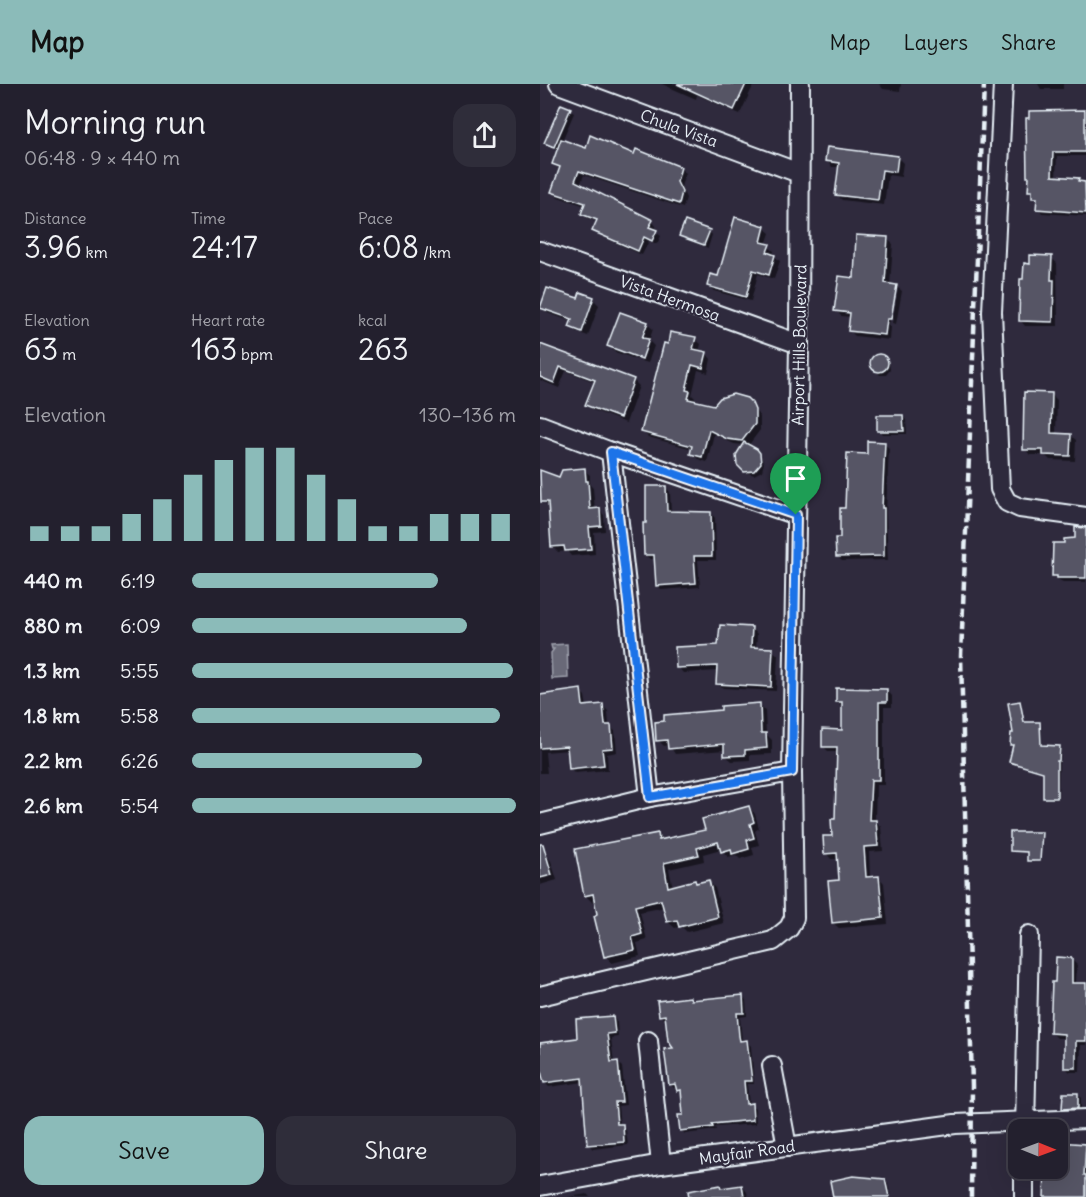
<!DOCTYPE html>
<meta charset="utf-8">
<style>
body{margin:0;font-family:Delius,sans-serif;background:#2f2d3a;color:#f1f3f6;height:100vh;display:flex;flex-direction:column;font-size:22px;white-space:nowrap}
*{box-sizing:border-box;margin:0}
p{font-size:20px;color:#a3a3aa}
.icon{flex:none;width:33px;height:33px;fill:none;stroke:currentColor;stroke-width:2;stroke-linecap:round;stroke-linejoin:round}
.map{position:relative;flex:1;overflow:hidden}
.drawer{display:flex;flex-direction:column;background:#23202e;width:540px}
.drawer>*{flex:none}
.needle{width:39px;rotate:91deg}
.tools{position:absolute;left:468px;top:1035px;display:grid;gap:12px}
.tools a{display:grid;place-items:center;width:60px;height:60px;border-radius:12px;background:#23202e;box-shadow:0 6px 24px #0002,0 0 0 2px #403e4a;font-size:30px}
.pin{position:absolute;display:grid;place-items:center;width:51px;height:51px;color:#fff;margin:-62px -26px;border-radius:50% 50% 50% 0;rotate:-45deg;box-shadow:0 0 6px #0007}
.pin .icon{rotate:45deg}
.round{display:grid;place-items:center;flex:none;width:63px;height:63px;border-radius:18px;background:#2f2d3a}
.head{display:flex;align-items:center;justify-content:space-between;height:102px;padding:0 24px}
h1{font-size:33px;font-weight:600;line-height:45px}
.metrics{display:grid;grid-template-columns:repeat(3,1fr);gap:9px;height:102px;padding:6px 24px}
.metrics div{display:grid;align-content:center}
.metrics b{font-size:30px;font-weight:600}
.metrics small{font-size:16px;font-weight:400}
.metrics p{font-size:16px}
.chart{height:168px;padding:12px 24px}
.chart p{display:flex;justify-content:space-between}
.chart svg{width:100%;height:108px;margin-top:6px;stroke:#8bbbb9;stroke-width:6}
.action{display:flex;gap:12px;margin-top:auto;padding:12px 24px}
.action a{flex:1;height:69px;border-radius:18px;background:#8bbbb9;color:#111;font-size:24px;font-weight:600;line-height:69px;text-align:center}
.action a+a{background:#2f2d3a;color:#f1f3f6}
ul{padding:0 24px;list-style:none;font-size:20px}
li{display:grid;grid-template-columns:96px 72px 1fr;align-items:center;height:45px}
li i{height:15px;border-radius:8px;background:#8bbbb9}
header{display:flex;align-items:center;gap:36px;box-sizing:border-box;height:84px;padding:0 30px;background:#8bbbb9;color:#111}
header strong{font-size:28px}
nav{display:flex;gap:33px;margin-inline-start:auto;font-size:21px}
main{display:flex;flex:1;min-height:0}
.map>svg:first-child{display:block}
.water{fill:#696978;stroke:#9c9fab;stroke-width:1.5}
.shadow{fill:#0007}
.building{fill:#575565;stroke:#e8f1f8;stroke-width:1.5}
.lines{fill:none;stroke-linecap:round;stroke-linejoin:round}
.minor-casing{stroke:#e8f1f8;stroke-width:22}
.minor{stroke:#2f2a3d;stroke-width:18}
.rail{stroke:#e8f1f8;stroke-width:4.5;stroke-dasharray:9 4.5;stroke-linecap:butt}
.route-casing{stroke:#fff;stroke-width:12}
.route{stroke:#1a73e8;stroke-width:8}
.labels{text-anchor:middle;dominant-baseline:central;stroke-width:4.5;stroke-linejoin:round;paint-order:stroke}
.street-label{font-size:16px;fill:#e8f1f8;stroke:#2f2a3d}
</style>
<header>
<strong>Map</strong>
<nav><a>Map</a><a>Layers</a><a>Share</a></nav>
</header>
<main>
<section class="drawer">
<div class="head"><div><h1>Morning run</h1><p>06:48 · 9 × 440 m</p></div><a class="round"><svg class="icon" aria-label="share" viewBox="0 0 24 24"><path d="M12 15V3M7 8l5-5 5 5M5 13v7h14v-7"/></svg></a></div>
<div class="metrics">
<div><p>Distance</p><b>3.96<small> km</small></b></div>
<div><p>Time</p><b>24:17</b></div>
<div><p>Pace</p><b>6:08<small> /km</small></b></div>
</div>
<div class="metrics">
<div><p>Elevation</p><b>63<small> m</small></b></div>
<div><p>Heart rate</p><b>163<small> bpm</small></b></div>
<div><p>kcal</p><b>263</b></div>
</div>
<div class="chart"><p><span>Elevation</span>130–136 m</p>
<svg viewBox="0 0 160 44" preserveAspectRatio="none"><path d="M5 44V38M15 44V38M25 44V38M35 44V33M45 44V27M55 44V17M65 44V11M75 44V6M85 44V6M95 44V17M105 44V27M115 44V38M125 44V38M135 44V33M145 44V33M155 44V33"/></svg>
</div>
<ul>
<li><b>440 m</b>6:19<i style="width:76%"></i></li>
<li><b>880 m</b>6:09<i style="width:85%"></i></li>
<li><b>1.3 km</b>5:55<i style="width:99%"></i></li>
<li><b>1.8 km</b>5:58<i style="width:95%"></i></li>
<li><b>2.2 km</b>6:26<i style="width:71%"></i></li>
<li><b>2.6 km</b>5:54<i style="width:100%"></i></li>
</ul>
<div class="action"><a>Save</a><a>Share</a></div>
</section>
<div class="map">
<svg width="546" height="1113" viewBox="0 0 546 1113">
<rect width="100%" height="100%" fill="#2f2a3d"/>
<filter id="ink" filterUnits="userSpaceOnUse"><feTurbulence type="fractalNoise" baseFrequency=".0167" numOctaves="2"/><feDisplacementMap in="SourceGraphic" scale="12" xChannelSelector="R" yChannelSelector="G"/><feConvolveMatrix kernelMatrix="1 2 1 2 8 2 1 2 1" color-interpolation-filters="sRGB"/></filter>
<g filter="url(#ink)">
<polygon class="water" points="27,560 28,594 12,595 11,569 14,565 12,565 11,561"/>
<g class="shadow">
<polygon points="122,0 214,0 200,30 157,11 156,15"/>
<polygon points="339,0 361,0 360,7 343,5"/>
<polygon points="498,0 523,0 523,5 501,5"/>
<polygon points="22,22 34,29 22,57 46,66 95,72 140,84 145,89 141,103 146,114 143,124 44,91 40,101 112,137 116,142 114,147 121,152 117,160 109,157 102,171 59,151 54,146 58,138 47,134 43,130 46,122 18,113 13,108 20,85 13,80 18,66 6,59"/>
<polygon points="546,28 546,72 517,72 516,94 538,95 546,99 546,132 502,129 498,124 498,117 490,106 490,29"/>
<polygon points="357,73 363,79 361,93 348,91 344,121 302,116 297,111 300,83 292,83 287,77"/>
<polygon points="224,144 230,149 226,161 234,167 233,171 240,177 234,195 218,190 211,217 174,207 168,202 179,194"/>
<polygon points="169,147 172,151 168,164 145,155 141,151"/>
<polygon points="347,155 353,160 350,201 356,202 362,207 356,240 352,239 358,204 355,204 349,243 351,243 350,256 315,252 309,246 311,233 301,232 296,226 315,196"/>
<polygon points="511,174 517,179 518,242 485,242 480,236 484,197 491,181"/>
<polygon points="53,215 59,221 48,252 37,248 31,243 33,238 8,229 2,223"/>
<polygon points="107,240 113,245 109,257 114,262 108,279 75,268 69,262"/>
<polygon points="155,255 161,260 159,268 166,269 171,275 168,289 158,286 152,311 155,314 154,318 174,323 212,322 220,333 220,346 208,362 220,370 224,379 222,387 214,391 205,388 201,384 203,361 194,360 174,350 167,378 158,375 152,370 153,365 108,353 103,348 129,261"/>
<polygon points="0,261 94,297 99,302 86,339 53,326 47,321 55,298 26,287 19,304 0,296"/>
<polygon points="340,272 349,279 350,286 346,291 340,291 331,281 333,275"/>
<polygon points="511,310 517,316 516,351 530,351 536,356 535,377 510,376 505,371 490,371 485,365"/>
<polygon points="363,333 366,336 367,350 342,350 339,346"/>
<polygon points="344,360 349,364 346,428 348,476 302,477 297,472 306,426 328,372"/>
<polygon points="44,386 50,391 50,401 53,404 55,426 59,426 64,431 65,447 54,448 55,470 31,472 27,467 18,468 13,463 10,423 3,418 20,395"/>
<polygon points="126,404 130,408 131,429 171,429 175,434 176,476 158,476 160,503 122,506 117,501 116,475 110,475 105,471 108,441"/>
<polygon points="546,448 546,498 523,498 519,496 514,491 526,460 537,456"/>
<polygon points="212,544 217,550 216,565 232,566 238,571 236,607 183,604 178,599 179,587 143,589 138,583"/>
<polygon points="347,606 352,612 352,623 344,623 344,701 336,701 335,736 341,743 343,767 329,768 330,794 339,793 344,799 348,840 299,844 293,839 301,797 299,775 291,775 286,769 294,753 297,736 299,668 289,668 283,662 304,647 304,624 298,618"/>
<polygon points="40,607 45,612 47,623 63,622 68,627 69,642 75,647 77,668 67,670 68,686 35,689 30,684 29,666 5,668 7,689 0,689 0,645"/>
<polygon points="480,619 485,640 499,639 501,641 502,663 519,664 521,666 520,679 519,678 518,715 506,715 504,713 504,689 470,678 474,663 472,660 475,651"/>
<polygon points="219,621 225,626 226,650 232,656 232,670 210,671 210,676 192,677 186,672 185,666 135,670 129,661 124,662 118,656 183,627"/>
<polygon points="209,723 215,730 219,744 215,747 219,761 212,763 214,771 200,775 196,771 188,773 181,765 163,770 164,777 129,785 133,804 155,798 158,800 169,798 175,804 184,839 147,848 141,842 135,844 128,838 125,823 100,828 107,856 97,859 100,872 72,879 66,872 56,817 52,818 45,811 117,750 124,757 167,747"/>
<polygon points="502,750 500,778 490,778 488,768 471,766"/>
<polygon points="6,771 11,777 17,796 0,801 0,773"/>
<polygon points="532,876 537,881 536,900 546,901 546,961 541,961 540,988 530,988 525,983 526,954 517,954 512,949 516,900"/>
<polygon points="202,913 206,916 207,932 200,933 202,957 207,958 211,962 214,1000 207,1000 209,1021 211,1021 215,1024 216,1040 175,1043 176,1046 145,1050 141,1046 145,1032 142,1010 137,1004 134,1004 131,1001 136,965 127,934 124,935 120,931 150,915 152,917"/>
<polygon points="73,933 77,938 78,953 71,954 74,979 78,979 82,983 86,1021 78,1022 80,1042 86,1046 88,1061 53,1065 48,1060 44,998 9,1003 5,999 3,987 0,988 0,960 39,955"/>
<polygon points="538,1011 541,1014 541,1027 527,1028 524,1024"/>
<polygon points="518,1059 546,1062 546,1113 506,1113 507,1084 518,1084"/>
<polygon points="345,1096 348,1100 351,1113 295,1113"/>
<polygon points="202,1102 207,1108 208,1113 169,1113 183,1106"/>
<polygon points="47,1110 50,1113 29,1113"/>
</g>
<g class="building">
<polygon points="137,0 206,0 194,26"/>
<polygon points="21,20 31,24 14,63 4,59"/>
<polygon points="545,26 545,68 513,68 512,92 539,94 538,97 545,98 546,129 496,125 497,114 492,114 492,107 488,107 489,93 487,93 486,34 489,34 489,27"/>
<polygon points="50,51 94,70 96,65 141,83 137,98 142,108 139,120 39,87 35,97 113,136 109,143 117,146 112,157 104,153 98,167 52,147 57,136 41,130 45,119 11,108 20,83 12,80 21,55 46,64"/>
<polygon points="287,63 358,72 356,88 342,86 338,116 295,111 299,79 285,77"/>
<polygon points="195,133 225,142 221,158 230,160 227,168 235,171 229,191 213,186 206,213 167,202 170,190 178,192"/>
<polygon points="145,137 170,146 164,161 139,152"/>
<polygon points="316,151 348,153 345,199 357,201 351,235 347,235 345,251 308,247 310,229 294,227 299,192 314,194"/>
<polygon points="490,171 512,172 511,196 514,196 513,238 479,237 480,195 483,195 484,179 490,180"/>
<polygon points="7,204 38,214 40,208 54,213 42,248 29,243 32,235 0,224"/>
<polygon points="80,228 108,238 102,254 109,255 102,275 67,262"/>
<polygon points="130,248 156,253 153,265 167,268 163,284 152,281 146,306 150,307 148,315 174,321 180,314 193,310 207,314 212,319 215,326 215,340 202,357 187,355 169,346 162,373 150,370 152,362 101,348 124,259 128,260"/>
<polygon points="0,260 94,295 80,334 45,321 55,296 20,283 14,299 0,293"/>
<circle cx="339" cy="279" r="9"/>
<polygon points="484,308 512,309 511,349 531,350 530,372 503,371 503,366 483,366"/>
<polygon points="337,331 363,331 364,347 337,347"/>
<polygon points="327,357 345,358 342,424 344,424 344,472 296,473 295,454 300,454 300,424 305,424 307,369 327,370"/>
<polygon points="204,358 217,365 220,369 221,379 214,387 204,388 197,381 196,371"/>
<polygon points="45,384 46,397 48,397 50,425 60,424 61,442 49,443 51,465 25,467 24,462 11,463 8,418 1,418 0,386 19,393 22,386"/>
<polygon points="106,402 126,402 127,427 171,428 172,472 154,472 156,499 116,502 114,471 104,471 103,439 106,439"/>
<polygon points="535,443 546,444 546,494 517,494 517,492 512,492 513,459 524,459 524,455 535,454"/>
<polygon points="180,541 212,543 211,563 233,564 231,603 176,600 177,582 136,584 135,563 178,561"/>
<polygon points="296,604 347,605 347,618 339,618 339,696 331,696 329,736 336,736 338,762 324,763 326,793 339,792 343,834 292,839 288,797 299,796 297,769 284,770 283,752 292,752 291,735 295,735 297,663 282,663 282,645 302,646 302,618 296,618"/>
<polygon points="41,605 43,622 63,620 65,641 71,641 73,664 62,665 64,681 29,685 27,662 0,664 0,611"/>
<polygon points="480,617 484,638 500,638 501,661 520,662 519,677 517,677 517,714 503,714 503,688 469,678 473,661 470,661 471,649 473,649 468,619"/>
<polygon points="220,619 221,649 226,649 227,664 205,666 205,671 184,672 184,660 128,665 127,656 116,657 115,638 124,637 124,631 181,626 181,622"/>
<polygon points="209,722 214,738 210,740 214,754 207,756 209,765 192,770 191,765 181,768 178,758 157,764 159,771 124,779 128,803 155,796 156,799 169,796 178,833 139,843 137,836 127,838 121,816 95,822 102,850 92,853 95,866 64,873 54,832 57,830 53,810 44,812 35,765 118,749 119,756 165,746 162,735"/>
<polygon points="470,748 502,748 500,777 487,777 487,768 470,767"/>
<polygon points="0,760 3,760 12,791 0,794"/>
<polygon points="516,873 532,874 532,899 546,899 546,957 536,957 536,984 524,984 524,950 510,949 512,898 515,898"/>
<polygon points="203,911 204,929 197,929 199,952 200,957 207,956 212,997 204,997 206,1020 212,1019 213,1036 172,1040 173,1043 140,1047 138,1031 143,1031 141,1006 137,1007 135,1000 129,1001 124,965 133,964 128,957 125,931 119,932 117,917 150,913 151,916"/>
<polygon points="73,932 75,949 67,950 71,978 78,977 82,1018 75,1018 77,1040 83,1040 84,1058 47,1061 42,994 4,999 0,984 0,959 37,954 36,935"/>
<polygon points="523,1009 538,1009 538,1024 522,1025"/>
<polygon points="518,1058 546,1060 544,1091 546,1091 546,1113 504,1113 505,1089 518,1090"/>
<polygon points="313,1092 345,1095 349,1113 293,1113 290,1097"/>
<polygon points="180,1101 181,1104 202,1101 204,1113 149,1113 148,1107"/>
</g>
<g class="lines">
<g class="minor-casing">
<g id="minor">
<polyline points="19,0 259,89"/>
<polyline points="463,0 452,228 460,405 467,418 480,424 546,433"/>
<polyline points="0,167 259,260"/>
<polyline points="0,341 71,368 256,431"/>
<polyline points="71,368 110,713"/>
<polyline points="0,740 110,713 252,688"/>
<polyline points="0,912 233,857 249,844 254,834 252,688 259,260 260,0"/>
<polyline points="108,957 121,1080"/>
<polyline points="232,982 247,1063"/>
<polyline points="485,1046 489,851"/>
<polyline points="0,1102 121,1080 415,1040 546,1035"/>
<polyline points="484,1113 484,1084"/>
</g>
</g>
<use href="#minor" class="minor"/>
<polyline class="rail" points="431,1113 432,1002 421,572 444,0"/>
</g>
</g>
<g class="lines" filter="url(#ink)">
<g class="route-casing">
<polygon id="route" points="71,368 256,431 252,688 110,713"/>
</g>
<use href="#route" class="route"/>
</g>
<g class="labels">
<g class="street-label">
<text transform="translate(139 44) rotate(20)">Chula Vista</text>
<text transform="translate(130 214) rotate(20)">Vista Hermosa</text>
<text transform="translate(259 261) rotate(-89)">Airport Hills Boulevard</text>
<text transform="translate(207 1068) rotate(-8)">Mayfair Road</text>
</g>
</g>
</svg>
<div class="tools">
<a><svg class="needle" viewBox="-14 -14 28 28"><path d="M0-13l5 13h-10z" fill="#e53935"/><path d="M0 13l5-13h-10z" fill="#a3a3aa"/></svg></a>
</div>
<div class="pin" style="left:256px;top:431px;background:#1e9e55"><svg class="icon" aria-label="arrive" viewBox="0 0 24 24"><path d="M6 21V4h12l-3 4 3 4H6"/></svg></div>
</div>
</main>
